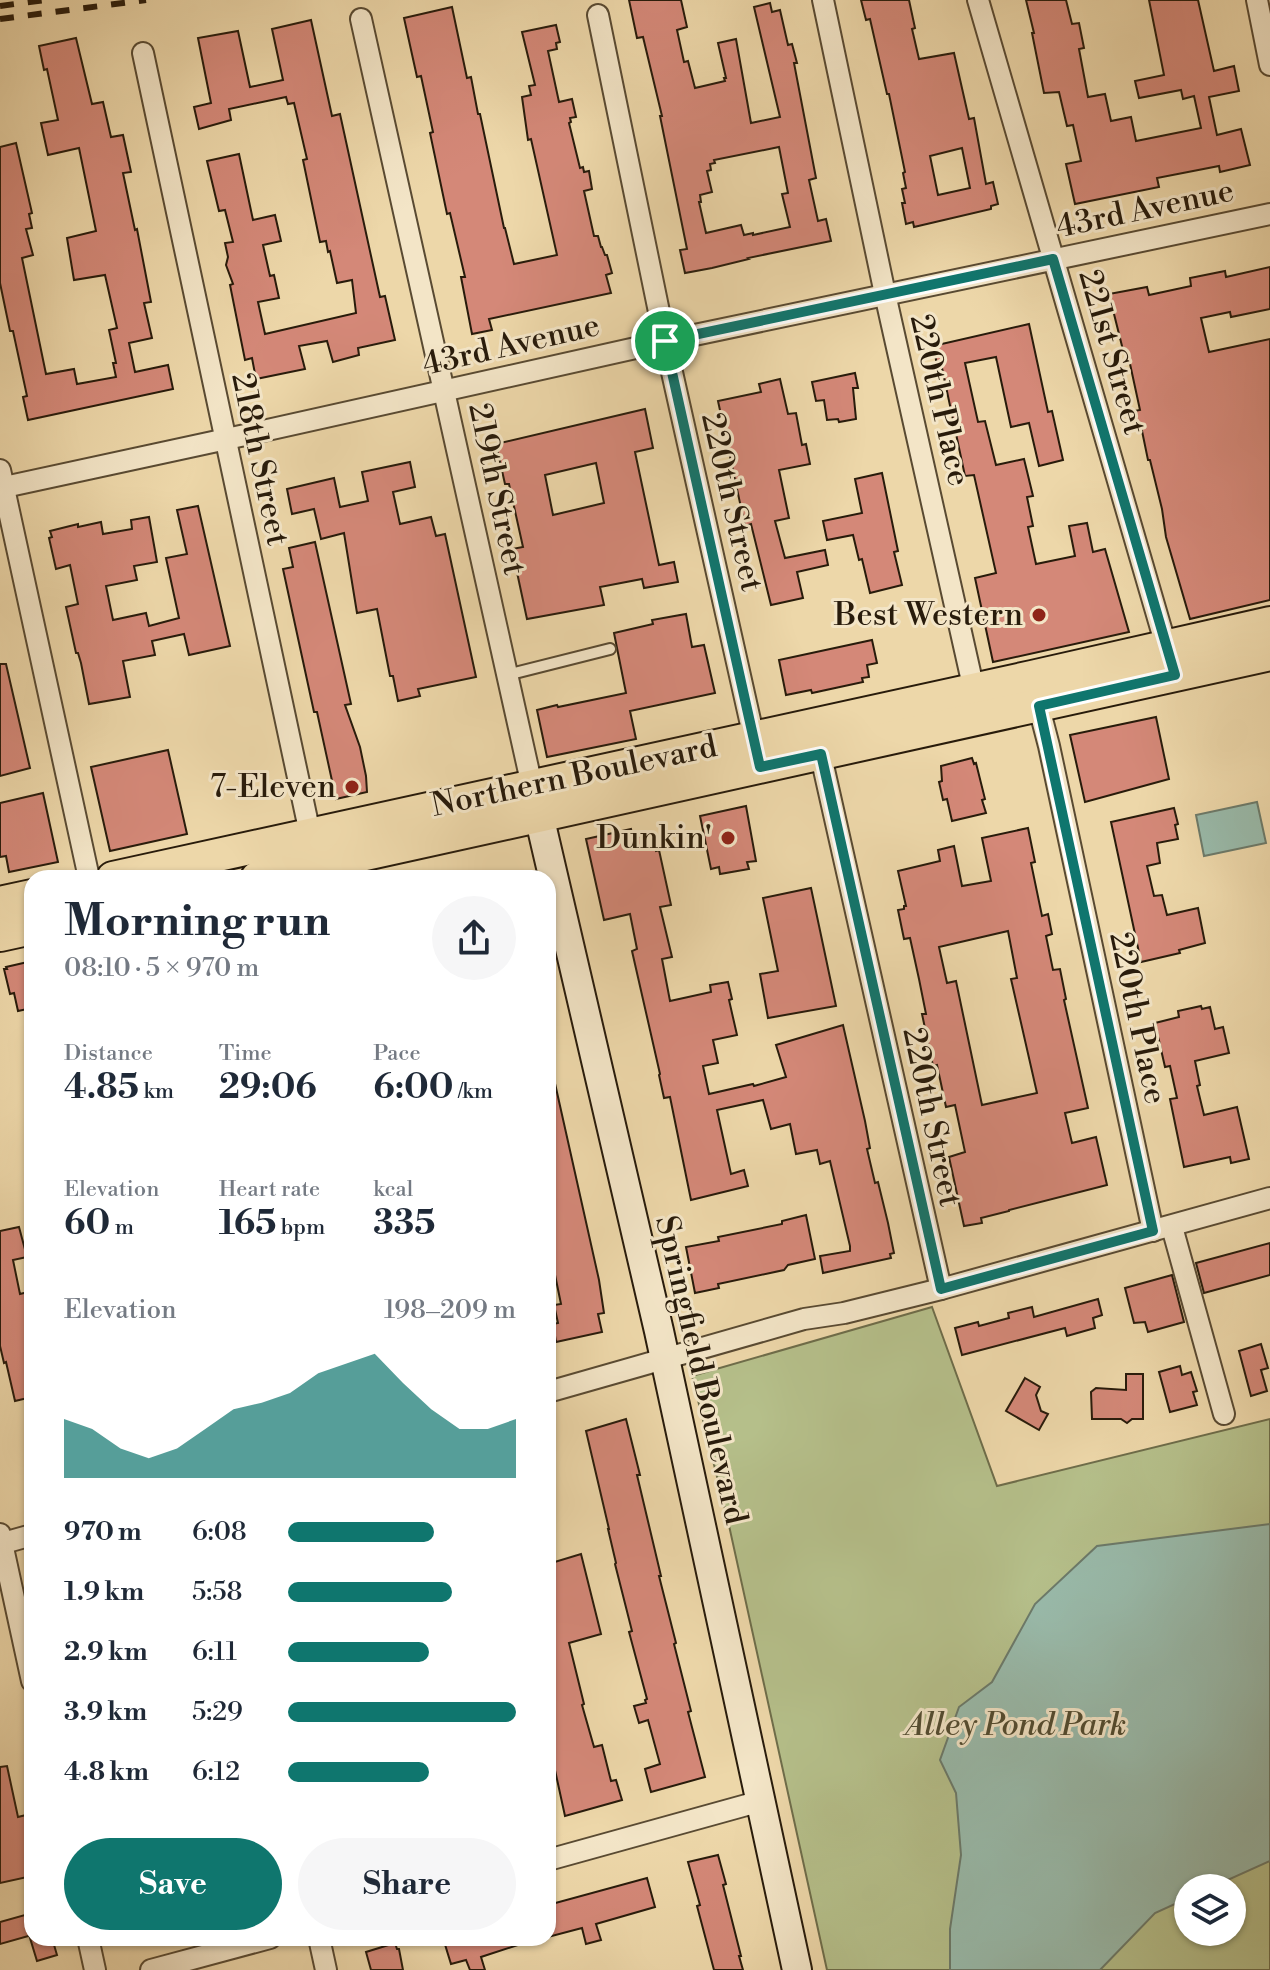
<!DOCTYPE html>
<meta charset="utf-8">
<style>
body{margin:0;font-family:"Libre Bodoni",serif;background:#f6f6f7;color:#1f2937;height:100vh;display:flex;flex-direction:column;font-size:30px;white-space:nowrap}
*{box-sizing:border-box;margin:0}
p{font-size:26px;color:#747a83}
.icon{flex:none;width:44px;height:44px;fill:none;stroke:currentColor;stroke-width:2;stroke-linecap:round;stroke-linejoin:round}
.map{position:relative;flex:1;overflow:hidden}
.side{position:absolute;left:24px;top:870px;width:532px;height:1076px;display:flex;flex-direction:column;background:#fff;border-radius:24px;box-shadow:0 2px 6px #0004}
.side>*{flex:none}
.tools{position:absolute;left:1174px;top:1874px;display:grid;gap:16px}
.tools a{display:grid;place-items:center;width:72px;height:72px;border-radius:50%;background:#fff;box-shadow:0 2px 6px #0004;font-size:40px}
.pin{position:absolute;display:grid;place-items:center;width:68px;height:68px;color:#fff;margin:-34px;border:4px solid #fff;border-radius:50%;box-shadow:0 2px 8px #0007}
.round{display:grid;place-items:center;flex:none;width:84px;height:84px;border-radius:42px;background:#f6f6f7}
.overview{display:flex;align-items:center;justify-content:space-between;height:136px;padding:0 40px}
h1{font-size:44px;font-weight:700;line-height:60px}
.figures{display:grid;grid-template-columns:repeat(3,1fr);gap:12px;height:136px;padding:8px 40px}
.figures div{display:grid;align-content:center}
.figures b{font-size:34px;font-weight:700}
.figures small{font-size:22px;font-weight:400}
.figures p{font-size:22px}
.chart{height:224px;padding:16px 40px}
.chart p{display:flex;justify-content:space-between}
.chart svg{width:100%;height:144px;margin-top:8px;fill:#0f766e;opacity:.7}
.cta{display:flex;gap:16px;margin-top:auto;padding:16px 40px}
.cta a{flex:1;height:92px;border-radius:48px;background:#0f766e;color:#fff;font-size:32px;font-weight:700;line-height:92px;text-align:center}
.cta a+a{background:#f6f6f7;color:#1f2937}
ul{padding:0 40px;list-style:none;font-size:26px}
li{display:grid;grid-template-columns:128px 96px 1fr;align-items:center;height:60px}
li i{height:20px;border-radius:10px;background:#0f766e}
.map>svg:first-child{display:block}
.green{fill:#b5bf8a;stroke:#6e6d4a;stroke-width:2;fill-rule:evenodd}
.water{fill:#99baaa;stroke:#6c7a6a;stroke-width:2}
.building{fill:#d48878;stroke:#281b0b;stroke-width:2;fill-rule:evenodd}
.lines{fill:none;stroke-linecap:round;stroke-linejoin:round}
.service-casing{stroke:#594a32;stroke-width:14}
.minor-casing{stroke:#594a32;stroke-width:24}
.secondary-casing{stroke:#281b0b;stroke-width:32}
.primary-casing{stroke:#281b0b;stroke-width:36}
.service{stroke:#f3e5c7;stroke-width:10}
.minor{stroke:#f3e5c7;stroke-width:20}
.secondary{stroke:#f3e5c7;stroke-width:28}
.primary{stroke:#edd7a9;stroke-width:32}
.rail{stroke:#281b0b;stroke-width:6;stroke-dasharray:14 14;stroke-linecap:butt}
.route-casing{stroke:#fff;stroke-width:16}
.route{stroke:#0f766e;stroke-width:10}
.poi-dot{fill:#8f2418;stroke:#f3e5c7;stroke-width:3}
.labels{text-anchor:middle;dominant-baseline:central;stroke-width:6;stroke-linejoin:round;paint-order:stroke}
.street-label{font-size:32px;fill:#281b0b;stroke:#f3e5c7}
.poi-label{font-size:32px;fill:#281b0b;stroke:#f3e5c7;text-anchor:end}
.park-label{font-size:32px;font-style:italic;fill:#524c31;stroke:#f3e5c7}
</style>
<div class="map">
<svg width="1270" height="1970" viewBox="0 0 1270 1970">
<rect width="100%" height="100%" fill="#edd7a9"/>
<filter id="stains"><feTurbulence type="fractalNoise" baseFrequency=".0025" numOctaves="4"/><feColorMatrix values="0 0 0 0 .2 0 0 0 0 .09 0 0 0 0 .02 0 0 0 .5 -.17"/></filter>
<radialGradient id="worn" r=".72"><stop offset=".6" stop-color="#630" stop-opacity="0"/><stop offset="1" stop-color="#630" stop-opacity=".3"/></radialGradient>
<path class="green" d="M932 1307 997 1486 1270 1419V1970H827L728 1521 692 1376ZM1188 1888H1232V1932H1188Z"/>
<g class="water">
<polygon points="1257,802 1266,843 1204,856 1196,815"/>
<polygon points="1270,1524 1270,1861 1210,1888 1188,1888 1188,1898 1155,1913 1100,1970 950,1970 950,1929 961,1855 956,1793 940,1760 959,1707 992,1682 1035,1604 1097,1546"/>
</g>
<g class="building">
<path d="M629 0H681L687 27 677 30 684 62 688 61 695 88 725 81 724 78H726L718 43 736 39 751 123 780 117 754 7 770 3 772 12 780 10 788 45 792 44 797 63H794L816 178 809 180 818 221 826 219 831 241 748 258 749 259 712 268 685 273 680 250 687 249 660 116H662L643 37 637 38ZM779 147 788 193 782 194 790 227 753 235V233L744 235 741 225 706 233 699 202H701L700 195 712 192 707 171 711 170 710 164 715 163 714 160Z"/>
<path d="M861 0H909L915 28 912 29 919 59 954 53 969 119 974 118 986 184 993 182 998 204 991 206V209L914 227 913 222 906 224 902 203H905L902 189 906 188 903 173 905 172 889 94H887L870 19 866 20ZM962 148 970 188 938 195 930 156Z"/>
<polygon points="1026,0 1066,0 1072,24 1079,23 1084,48 1079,49 1088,97 1105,94 1111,121 1131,117 1136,141 1201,128 1194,96 1183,99 1181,90 1139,98 1135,81 1164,75 1149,0 1198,0 1214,71 1234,66 1239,91 1209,97 1217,135 1241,129 1250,165 1220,172 1219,166 1157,178 1159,187 1075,204 1066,164 1081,161 1073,125 1067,126 1059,92 1044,93 1032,33 1034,33"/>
<polygon points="452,7 467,78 471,77 478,114 480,114 504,228 505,228 514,264 557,255 531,139 528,140 522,97 531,95 529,86 535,85 522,32 556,25 560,42 556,43 557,49 548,51 559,102 572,99 576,117 570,118 571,122 569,123 580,168 583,167 584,172 589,171 592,189 584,191 594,236 598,236 601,247 602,247 605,255 607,255 612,273 606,275 611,293 489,319 492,330 472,334 461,277 465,277 450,213 447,214 430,133 433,132 421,76 417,77 404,18"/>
<polygon points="311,20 332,116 340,114 380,297 385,296 395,340 358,348 359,355 333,362 327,341 299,346 305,369 256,379 252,358 245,360 230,285 233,284 226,265 228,257 225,243 233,242 225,210 219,211 207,161 239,154 253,220 275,215 281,241 263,245 270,276 274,275 279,298 258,302 265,334 356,313 352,280 337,283 330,251 328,252 326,241 320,242 303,160 307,159 294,103 288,104 286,97 229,109 231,120 199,129 194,107 211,103 198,38 238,31 250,87 283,80 272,29"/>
<polygon points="76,38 92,104 103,102 111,137 123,135 131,172 123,173 135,230 137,229 151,302 144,303 152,338 129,343 135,372 168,365 173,389 28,420 23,397 27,396 13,331 10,331 0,283 0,147 16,143 32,213 29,214 32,228 26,229 33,255 22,258 46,374 74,369 77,384 116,377 113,363 116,363 109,330 117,328 105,275 74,280 67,238 96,231 79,148 48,155 41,123 58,120 47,69 44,70 39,46"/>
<polygon points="1270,267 1270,309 1231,317 1230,312 1201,318 1209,352 1270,339 1270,600 1190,619 1166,537 1162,509 1150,460 1148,460 1141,426 1137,427 1134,411 1140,410 1127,350 1123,350 1109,294 1147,287 1149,295 1191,286 1190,278 1225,271 1226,277"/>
<polygon points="1029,324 1048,412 1052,411 1063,460 1039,466 1029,423 1011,427 996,357 965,363 978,422 985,421 996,465 1024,459 1033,496 1027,497 1033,526 1028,527 1036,564 1075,556 1069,526 1087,523 1093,552 1105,549 1129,632 993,662 975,578 996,573 974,475 965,476 942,368 938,369 933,346"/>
<polygon points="855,373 858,388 853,388 856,419 839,422 838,419 827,420 824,400 816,401 812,382"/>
<polygon points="780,379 788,414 796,413 802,445 806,444 810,464 779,470 789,518 775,521 785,558 825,550 828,565 797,572 803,598 771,605 751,524 745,526 718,401 761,392 759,384"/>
<path d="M645 409 653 448 635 452 659 565 674 562 678 582 644 588 642 579 600 587 604 605 527 619 512 549 523 547 509 484H505L496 444ZM596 463 604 503 553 515 545 475Z"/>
<polygon points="410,462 415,487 393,492 400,524 431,517 436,536 445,534 476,677 418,689 420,696 398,701 393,676 390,676 377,609 357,613 344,533 321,539 314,509 292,514 287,489 334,478 340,507 368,501 362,472"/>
<polygon points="882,473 898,551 894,552 902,585 870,593 862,559 859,560 853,535 827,540 823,521 862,513 855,479"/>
<polygon points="198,506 230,646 189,655 184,634 152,641 155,655 123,661 130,697 89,704 81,663 78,653 76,653 66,607 78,604 70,565 56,569 49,538 52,537 50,531 78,524 78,527 101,522 103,534 132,529 131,520 149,517 157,562 134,566 137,580 106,586 113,620 146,613 149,626 179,618 166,558 187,554 177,510"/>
<polygon points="315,542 351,704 345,705 360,747 366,776 367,792 336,799 317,712 314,712 283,569 293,567 289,548"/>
<polygon points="686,614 692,647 704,645 715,693 630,711 636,739 547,757 537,710 557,705 558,707 626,693 614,633 653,624 652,620"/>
<polygon points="872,640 877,663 867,665 869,677 862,678 863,682 812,693 811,690 786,695 779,660"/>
<polygon points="0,664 6,664 30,768 0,776"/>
<polygon points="1156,717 1169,779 1085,802 1070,735"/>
<polygon points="168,750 187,834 110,851 91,767"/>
<polygon points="972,758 974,764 976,763 985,799 982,800 986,813 952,821 947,799 943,800 939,782 942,781 941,766"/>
<polygon points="43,793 58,862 9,872 6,856 0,857 0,803"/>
<polygon points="746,806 756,861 747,862 749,869 720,874 719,867 711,869 700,816"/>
<polygon points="1174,808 1178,824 1175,825 1178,839 1157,843 1160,863 1147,866 1154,896 1162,895 1167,915 1198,908 1205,943 1179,950 1180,953 1141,962 1111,822"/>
<path d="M1028 828 1035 862 1031 863 1042 916 1048 914 1052 934 1046 936 1053 970 1060 969 1066 999 1064 1000 1088 1108 1065 1113 1072 1143 1096 1137 1107 1185 1009 1210V1211L981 1218 982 1223 964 1226 949 1157 965 1152 955 1105 946 1107 937 1065 933 1066 922 1014H926L919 979 910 938 904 939 898 910 904 909V906H906L898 871 940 861 938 850 954 846 962 886 991 881 982 838ZM1008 931 1017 978 1011 979 1037 1093 982 1105 956 981 947 983 939 947Z"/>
<polygon points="631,829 633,838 652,833 656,851 659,850 671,905 660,907 672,957 662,959 670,1001 711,992 710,985 728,982 732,999 729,1000 737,1035 713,1040 718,1063 703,1066 709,1094 753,1084 754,1086 786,1077 776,1045 843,1025 865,1121 870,1148 867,1149 875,1183 878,1182 888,1223 894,1253 890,1254 891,1258 823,1273 820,1256 850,1251 850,1246 830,1161 820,1164 817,1150 796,1154 790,1124 771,1129 763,1100 717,1110 731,1174 744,1170 748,1186 691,1200 670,1097 664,1098 659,1075 660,1074 632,951 637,949 630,914 604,920 586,839"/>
<polygon points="811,888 836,1006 768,1018 760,974 778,971 763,898"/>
<polygon points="32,961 32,1008 18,1011 14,993 10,994 4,969 7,969 6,967"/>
<polygon points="1201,1006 1202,1009 1210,1007 1215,1029 1223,1027 1229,1053 1195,1061 1200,1085 1197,1086 1204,1115 1237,1107 1249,1159 1231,1163 1230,1157 1184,1167 1170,1099 1177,1098 1170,1066 1165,1067 1155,1023 1179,1017 1178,1011"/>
<polygon points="554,1079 599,1280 604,1313 598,1314 602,1332 556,1342 553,1324 558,1323 554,1305 561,1304 548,1241 548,1080"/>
<polygon points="806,1215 815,1259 788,1265 784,1270 718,1284 719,1288 695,1293 686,1247 719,1241 718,1237 782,1224 782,1221"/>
<polygon points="19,1227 27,1257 13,1260 20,1294 32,1291 32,1397 15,1401 6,1362 4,1363 0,1346 0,1231"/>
<polygon points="1270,1243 1270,1275 1204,1293 1196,1263"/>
<polygon points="1172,1275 1184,1322 1148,1332 1145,1322 1134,1323 1125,1288"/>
<polygon points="1098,1299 1102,1315 1093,1318 1095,1328 1067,1336 1065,1328 962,1355 955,1328 978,1322 979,1326 1009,1318 1008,1313 1032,1307 1034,1317"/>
<polygon points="1261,1344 1268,1368 1261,1370 1267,1391 1251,1396 1239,1351"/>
<polygon points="1180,1366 1182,1375 1191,1372 1197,1391 1193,1392 1197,1405 1170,1412 1159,1372"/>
<polygon points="1126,1374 1143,1374 1143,1419 1132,1419 1127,1423 1121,1419 1092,1419 1091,1392 1096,1388 1126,1390"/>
<polygon points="1025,1378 1040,1387 1036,1395 1041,1411 1048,1414 1039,1430 1006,1411"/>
<polygon points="626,1419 640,1475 637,1475 661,1576 659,1576 676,1643 674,1644 691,1711 688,1712 705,1777 651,1792 645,1769 660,1764 648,1720 639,1723 634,1706 646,1703 645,1700 647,1699 629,1632 632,1631 615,1564 616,1563 608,1529 609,1529 586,1431"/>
<polygon points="581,1554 601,1634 569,1643 584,1704 582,1705 594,1747 602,1745 611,1781 616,1780 622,1800 565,1816 548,1738 548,1564"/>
<polygon points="7,1766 18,1817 30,1814 32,1822 32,1876 0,1883 0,1767"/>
<polygon points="718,1855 726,1884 723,1885 741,1956 739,1956 743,1970 714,1970 697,1906 700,1905 688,1862"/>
<polygon points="647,1878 655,1907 596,1924 601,1940 586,1944 582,1928 548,1937 548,1905"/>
<polygon points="32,1913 32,1935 0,1944 0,1922"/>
<polygon points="30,1938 52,1938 57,1955 37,1961"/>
<polygon points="443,1938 529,1938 530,1941 481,1957 485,1970 470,1970 466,1960 451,1964"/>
<polygon points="395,1943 397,1949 399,1949 403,1970 371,1970 366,1952"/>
</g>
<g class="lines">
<g class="service-casing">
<polyline id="service" points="507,675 610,649"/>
</g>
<g class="minor-casing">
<g id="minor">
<polyline points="823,0 885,294 976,699"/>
<polyline points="978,0 1169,656"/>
<polyline points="1257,0 1270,65"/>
<polyline points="598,15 665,341 756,747"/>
<polyline points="361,19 532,786"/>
<polyline points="143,53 312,843"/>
<polyline points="0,470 89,878"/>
<polyline points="0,488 245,435 685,337 1270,214"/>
<polyline points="1036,696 1049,746 1153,1231"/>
<polyline points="818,743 941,1289"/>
<polyline points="1172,1227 1224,1414"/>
<polyline points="548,1392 804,1319 844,1313 941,1289 1270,1198"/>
<polyline points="0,1534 32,1681"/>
<polyline points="0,1544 32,1535"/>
<polyline points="548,1860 761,1801"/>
<polyline points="88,1938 95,1970"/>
<polyline points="319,1938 326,1970"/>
<polyline points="151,1970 270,1938"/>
</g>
</g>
<g class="secondary-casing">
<polyline id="secondary" points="534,794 659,1331 797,1970"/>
</g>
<g class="primary-casing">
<g id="primary">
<polyline points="113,878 1032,677 1270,623"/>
<polyline points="257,878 1270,654"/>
<polyline points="0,903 32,896"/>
<polyline points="0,935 32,928"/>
</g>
</g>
<use href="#service" class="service"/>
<use href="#minor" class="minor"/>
<use href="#secondary" class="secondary"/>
<use href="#primary" class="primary"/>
<g class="rail">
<polyline points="0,6 45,0"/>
<polyline points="0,19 146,0"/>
</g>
</g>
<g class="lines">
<g class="route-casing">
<polygon id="route" points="1053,259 1175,675 1039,706 1153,1231 941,1289 821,754 760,767 665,341"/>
</g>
<use href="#route" class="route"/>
</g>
<g class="poi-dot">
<circle cx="1039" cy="615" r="8"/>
<circle cx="352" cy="787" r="8"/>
<circle cx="728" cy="838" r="8"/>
</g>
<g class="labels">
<g class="street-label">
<text transform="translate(1145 209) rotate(-12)">43rd Avenue</text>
<text transform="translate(511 345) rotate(-13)">43rd Avenue</text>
<text transform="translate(1112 352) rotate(74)">221st Street</text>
<text transform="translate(940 400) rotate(77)">220th Place</text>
<text transform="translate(260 459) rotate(78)">218th Street</text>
<text transform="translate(497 489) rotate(78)">219th Street</text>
<text transform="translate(732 502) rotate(77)">220th Street</text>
<text transform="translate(574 776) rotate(-12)">Northern Boulevard</text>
<text transform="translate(1138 1018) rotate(78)">220th Place</text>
<text transform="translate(932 1117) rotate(78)">220th Street</text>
<text transform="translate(701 1370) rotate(77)">Springfield Boulevard</text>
</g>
<g class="poi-label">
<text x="1023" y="615">Best Western</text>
<text x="336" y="787">7-Eleven</text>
<text x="712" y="838">Dunkin'</text>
</g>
<g class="park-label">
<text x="1016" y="1725">Alley Pond Park</text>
</g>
</g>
<rect width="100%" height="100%" filter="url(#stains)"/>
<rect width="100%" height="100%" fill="url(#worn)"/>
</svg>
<div class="tools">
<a><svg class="icon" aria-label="layers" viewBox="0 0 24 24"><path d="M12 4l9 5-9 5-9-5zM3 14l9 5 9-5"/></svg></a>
</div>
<div class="pin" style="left:665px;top:341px;background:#1e9e55"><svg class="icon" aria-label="arrive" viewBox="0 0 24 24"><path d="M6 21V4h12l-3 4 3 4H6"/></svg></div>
<section class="side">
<div class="overview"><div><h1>Morning run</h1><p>08:10 · 5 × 970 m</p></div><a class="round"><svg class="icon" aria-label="share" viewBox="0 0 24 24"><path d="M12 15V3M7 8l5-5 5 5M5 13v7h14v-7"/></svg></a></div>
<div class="figures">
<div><p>Distance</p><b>4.85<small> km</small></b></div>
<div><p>Time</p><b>29:06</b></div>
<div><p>Pace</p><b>6:00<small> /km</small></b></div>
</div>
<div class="figures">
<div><p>Elevation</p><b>60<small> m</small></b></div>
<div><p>Heart rate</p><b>165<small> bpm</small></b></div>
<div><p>kcal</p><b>335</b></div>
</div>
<div class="chart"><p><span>Elevation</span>198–209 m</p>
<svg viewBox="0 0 160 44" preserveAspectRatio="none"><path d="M0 44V26L10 29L20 35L30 38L40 35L50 29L60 23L70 21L80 18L90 12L100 9L110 6L120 15L130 23L140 29L150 29L160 26V44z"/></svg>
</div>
<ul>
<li><b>970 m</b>6:08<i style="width:64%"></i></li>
<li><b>1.9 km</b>5:58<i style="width:72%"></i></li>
<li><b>2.9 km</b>6:11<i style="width:62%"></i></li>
<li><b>3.9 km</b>5:29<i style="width:100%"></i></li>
<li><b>4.8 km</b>6:12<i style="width:62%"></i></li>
</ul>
<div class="cta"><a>Save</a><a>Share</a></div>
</section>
</div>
